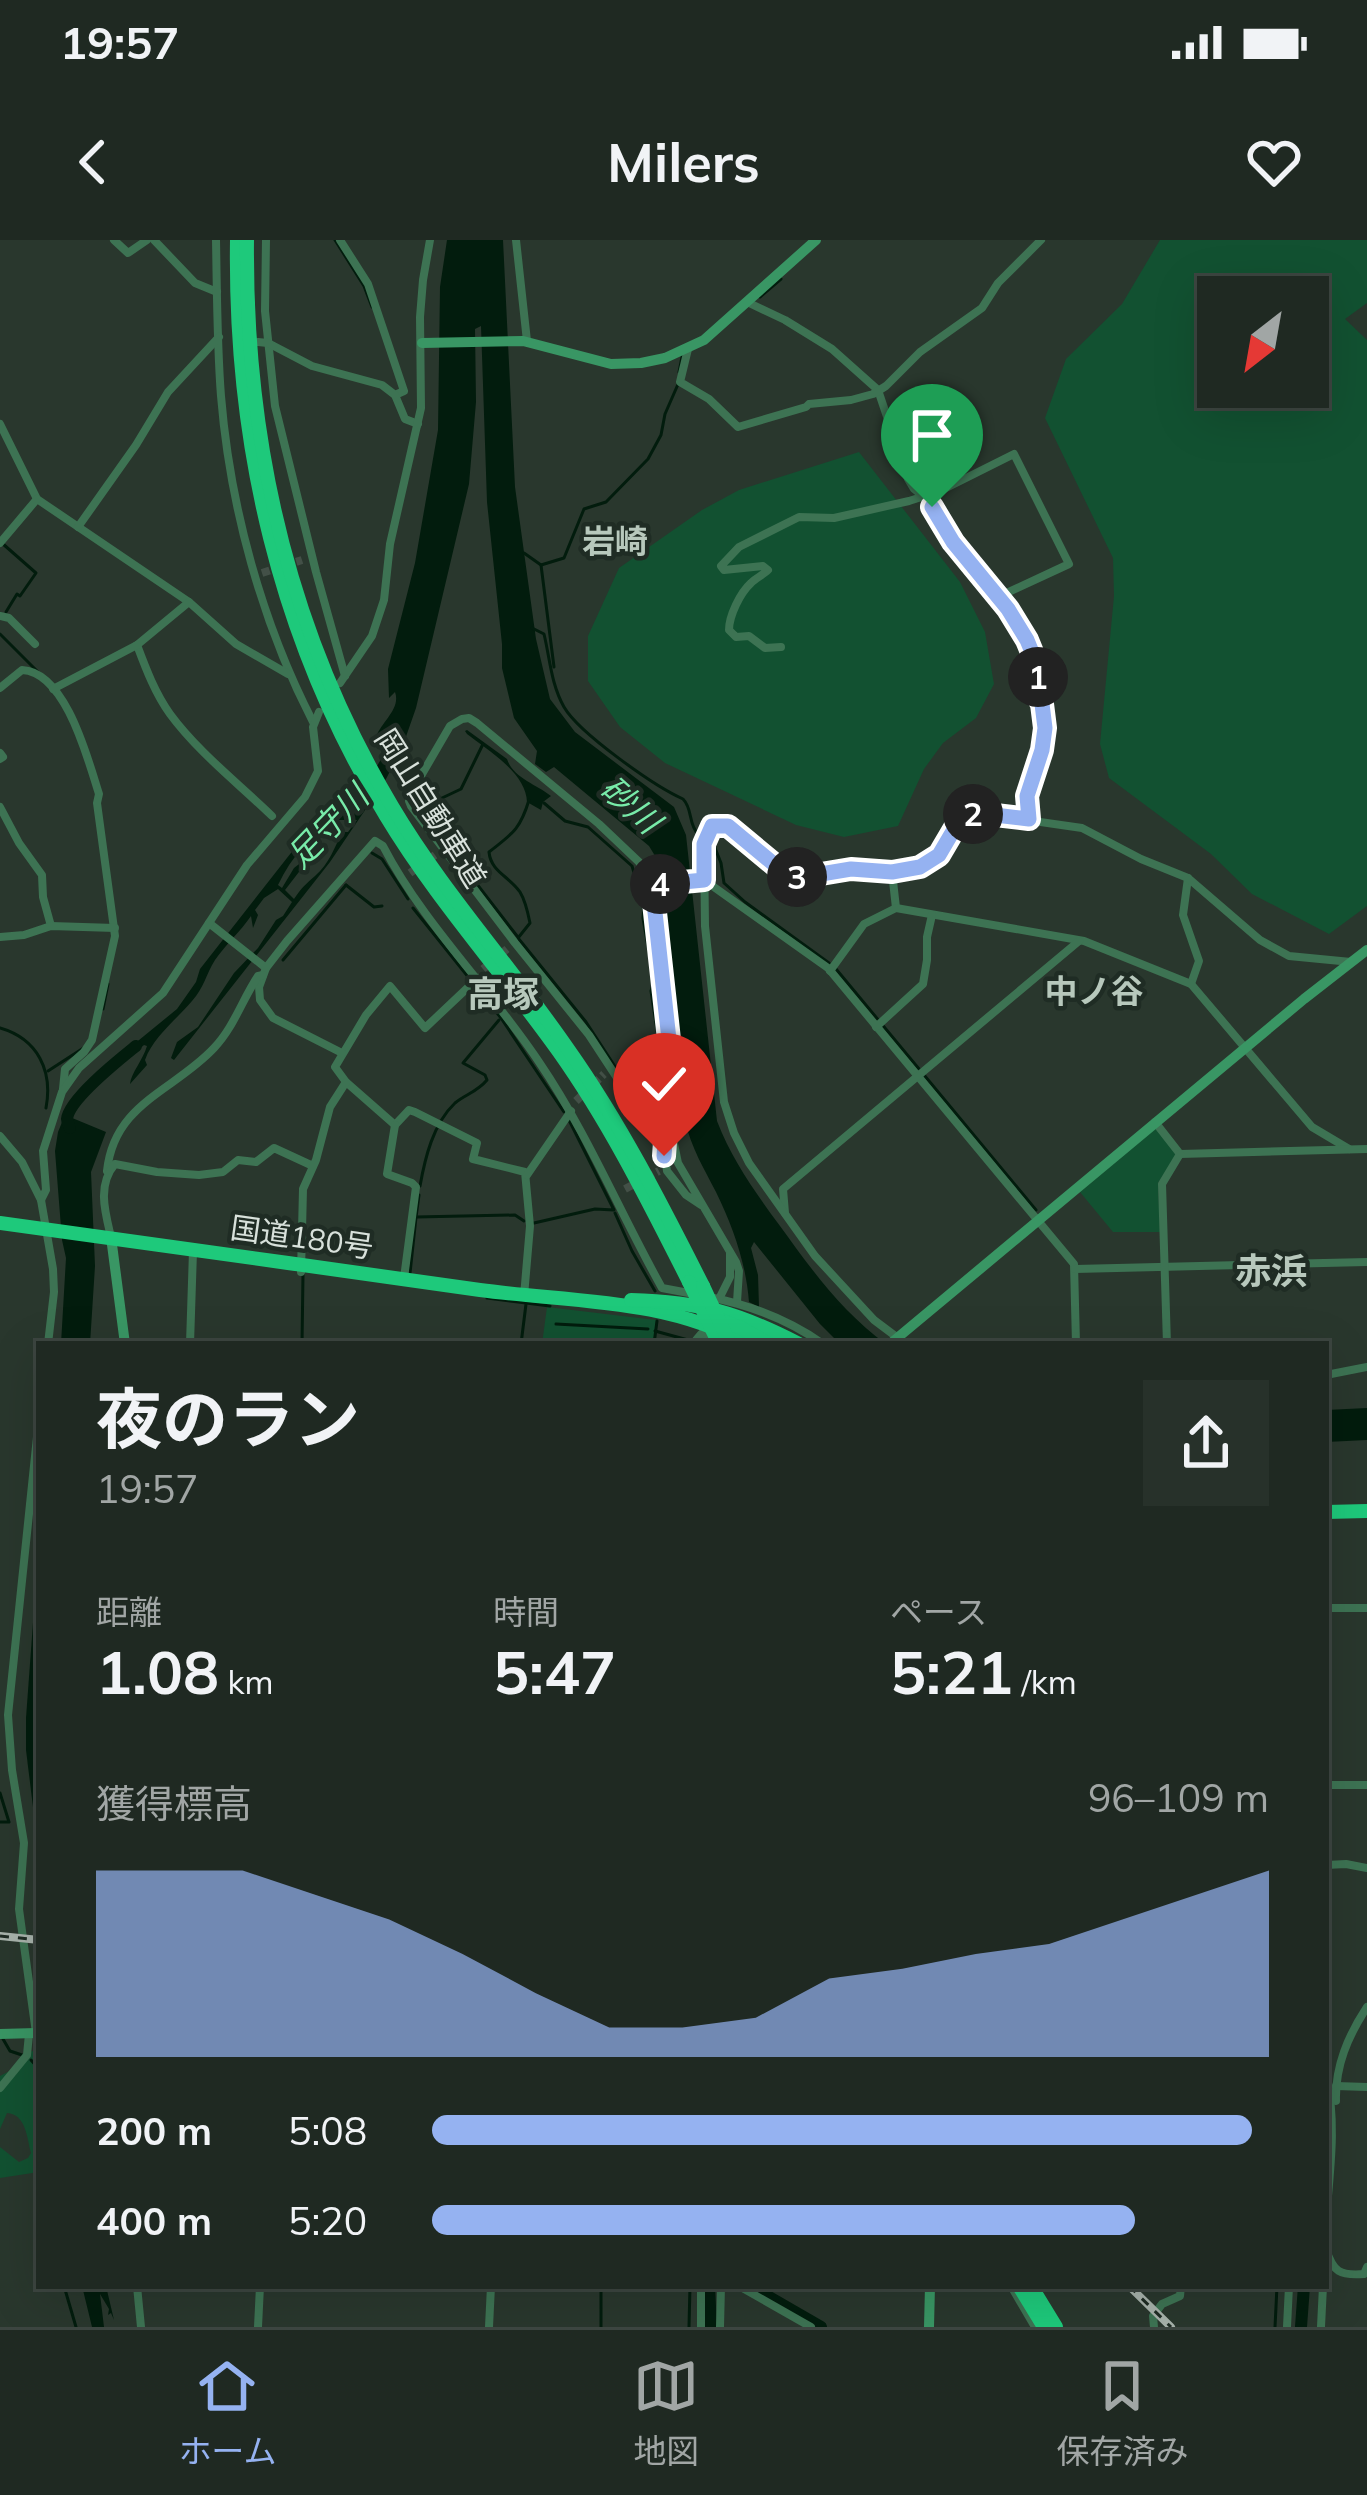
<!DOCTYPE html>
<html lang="ja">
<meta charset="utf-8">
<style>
body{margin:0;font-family:Mulish,"Noto Sans JP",sans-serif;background:#27312a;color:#f1f3f6;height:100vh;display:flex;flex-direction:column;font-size:45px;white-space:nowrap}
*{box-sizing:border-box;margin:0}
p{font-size:39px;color:#a1a6a5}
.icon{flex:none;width:66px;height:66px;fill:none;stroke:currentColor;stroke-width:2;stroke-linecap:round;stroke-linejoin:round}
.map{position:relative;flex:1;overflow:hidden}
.details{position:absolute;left:36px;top:1101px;width:1293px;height:948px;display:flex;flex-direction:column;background:#1f2922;border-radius:0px;box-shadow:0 12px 48px #0002,0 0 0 3px #3c4540}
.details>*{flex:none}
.needle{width:78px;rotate:211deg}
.controls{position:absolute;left:1197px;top:36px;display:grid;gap:24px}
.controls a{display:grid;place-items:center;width:132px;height:132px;border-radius:0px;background:#1f2922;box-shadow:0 12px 48px #0002,0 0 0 3px #3c4540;font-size:60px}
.pin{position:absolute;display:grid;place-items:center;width:102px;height:102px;color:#fff;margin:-123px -51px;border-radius:50% 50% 50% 0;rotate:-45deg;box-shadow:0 0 12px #0007}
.pin .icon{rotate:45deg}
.km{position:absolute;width:60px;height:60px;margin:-30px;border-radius:50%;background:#222;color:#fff;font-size:33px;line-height:60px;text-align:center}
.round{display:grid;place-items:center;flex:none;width:126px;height:126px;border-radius:0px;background:#27312a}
.headline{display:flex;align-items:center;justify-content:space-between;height:204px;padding:0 60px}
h1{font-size:66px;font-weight:700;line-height:90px}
.figures{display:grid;grid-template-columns:repeat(3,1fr);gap:18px;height:204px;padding:12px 60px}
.figures div{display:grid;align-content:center}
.figures b{font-size:60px;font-weight:700}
.figures small{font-size:33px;font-weight:400}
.figures p{font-size:33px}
.chart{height:336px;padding:24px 60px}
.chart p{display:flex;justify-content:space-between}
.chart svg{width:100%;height:216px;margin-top:12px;fill:#95b2f1;opacity:.7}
ul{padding:0 60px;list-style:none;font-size:39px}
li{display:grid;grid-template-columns:192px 144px 1fr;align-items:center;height:90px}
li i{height:30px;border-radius:15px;background:#95b2f1}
.status{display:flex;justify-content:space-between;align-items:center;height:84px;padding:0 60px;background:#1f2922;direction:ltr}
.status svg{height:33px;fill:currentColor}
header{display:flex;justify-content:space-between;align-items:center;height:156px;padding:0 60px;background:#1f2922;font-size:54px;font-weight:700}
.menu{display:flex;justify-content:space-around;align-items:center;height:168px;border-top:3px solid #3c4540;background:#1f2922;font-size:33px;color:#a1a6a5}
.menu a{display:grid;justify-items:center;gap:6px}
.menu .active{color:#95b2f1}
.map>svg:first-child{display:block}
.green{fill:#125131;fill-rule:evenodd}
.water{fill:#021c0d;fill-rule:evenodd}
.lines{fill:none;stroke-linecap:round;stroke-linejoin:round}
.stream{stroke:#021c0d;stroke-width:3}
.river{stroke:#021c0d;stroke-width:12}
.street-tunnel{stroke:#435047;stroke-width:8;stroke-dasharray:8 4;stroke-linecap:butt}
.street{stroke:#3d7353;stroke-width:8}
.secondary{stroke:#399664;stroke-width:10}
.highway{stroke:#1ec97b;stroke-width:14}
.rail-casing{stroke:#a7b2ab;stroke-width:8}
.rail{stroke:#1f2c24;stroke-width:3;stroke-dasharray:9;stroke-linecap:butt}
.highway-bridge{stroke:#1ec97b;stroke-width:14}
.route-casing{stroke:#fff;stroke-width:24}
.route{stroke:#95b2f1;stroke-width:15}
.labels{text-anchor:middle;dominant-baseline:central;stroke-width:9;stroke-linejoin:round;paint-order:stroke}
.street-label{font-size:30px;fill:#d8e1db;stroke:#1f2c24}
.neighbourhood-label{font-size:33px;font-weight:bold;fill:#b7c8bc;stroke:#1f2c24}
.water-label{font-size:33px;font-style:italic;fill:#78eba9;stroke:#1f2c24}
.quarter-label{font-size:36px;font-weight:bold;fill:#b7c8bc;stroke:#1f2c24}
</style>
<div class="status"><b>19:57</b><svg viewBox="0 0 49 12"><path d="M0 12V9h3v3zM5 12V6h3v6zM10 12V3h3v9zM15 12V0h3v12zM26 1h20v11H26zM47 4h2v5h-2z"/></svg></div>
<header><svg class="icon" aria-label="back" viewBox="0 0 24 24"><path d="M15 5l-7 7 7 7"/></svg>Milers<svg class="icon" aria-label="heart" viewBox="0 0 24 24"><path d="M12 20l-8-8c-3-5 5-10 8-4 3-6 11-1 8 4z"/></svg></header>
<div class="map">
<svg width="1367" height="2087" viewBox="0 0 1367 2087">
<rect width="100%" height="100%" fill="#29372d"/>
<g class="green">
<path d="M1160 0H1367V63L1345 79 1367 100V666L1329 694 1252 654 1211 614 1109 538 1100 504 1114 356 1113 318 1045 178 1066 119 1122 64ZM1308 57V147H1218V57Z"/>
<polygon points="859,212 960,342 985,392 994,444 976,478 943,503 924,529 898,586 844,597 796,585 665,523 620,487 588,441 588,396 619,328 702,270 739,250"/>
<polygon points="1156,888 1176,915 1158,943 1160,992 1113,992 1080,952"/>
<polygon points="547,1067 656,1080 653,1104 542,1104"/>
<path d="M32 1811 38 1812 39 1816V1932L0 1938V1907L19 1922 28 1918 31 1913C27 1898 26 1874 7 1873L0 1889V1836L23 1824Z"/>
</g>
<g class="water">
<path d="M447 0H503L515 247 536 399 550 459 575 492 674 567 686 595 717 881C732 920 755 952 780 986 811 1029 842 1072 886 1104H840L820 1084 754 1002 751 1008 758 1035 759 1067 749 1062C746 1023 733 987 716 952 704 929 691 907 685 881L660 624 649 606 554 527 546 532 535 524 537 511 514 478 502 428V404L487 262 481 86 475 89 476 162 469 244 416 468 402 508 386 539 330 622 174 820 171 818 177 802 198 787 234 733 258 708 276 680 283 676 292 662 278 649 264 658 255 670 258 675 253 688 251 676C240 692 226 704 215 720 206 734 204 748 192 761 176 780 153 797 145 820L147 825 130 844C131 833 143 820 147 806L144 805 129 818H124L122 814 177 769 196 742 200 729 316 581 340 560 357 556 362 551 386 511 389 488 379 502 376 497C382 481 401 469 395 452L389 458 388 429 415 323 438 190 440 47ZM335 580H357L348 592H342C335 607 329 624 315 636 306 644 302 647 294 659L285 650 302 628 303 621 294 628 282 648 278 645C292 616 310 596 335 580Z"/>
<path d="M467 490 507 519C513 538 536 544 551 556L543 562 541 570 527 562C526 533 489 511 467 494L465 491Z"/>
<polygon points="65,875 106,892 91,932 95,1026 90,1104 61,1104 66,1018 62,1000 55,911 58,892"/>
<polygon points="1367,1168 1367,1200 1326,1202 1326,1170"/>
<polygon points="39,1301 39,1616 26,1510 26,1478"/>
<polygon points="82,2046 106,2046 114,2080 111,2073 108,2075 109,2069 100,2054 104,2087 92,2087"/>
</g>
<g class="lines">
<g class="stream">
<polyline points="335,0 364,46 372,67"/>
<polyline points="760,57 781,39"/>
<polyline points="679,132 682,117"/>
<polyline points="3,304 36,333 20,356 17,354 6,372"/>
<polyline points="524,313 541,325 554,427"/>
<polyline points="541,325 564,318 584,269 606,262 648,219 661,195 665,174 679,142"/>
<path d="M532 388 544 394C550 419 551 444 564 467 579 493 654 546 683 559 693 569 688 584 698 594"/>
<polyline points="0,394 37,431"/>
<polyline points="483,504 461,549 423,567 449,608 517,696"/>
<path d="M529 560C520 590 512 594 489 612 491 632 509 636 520 652 525 660 528 673 530 683L518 698 586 782 657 891"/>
<polyline points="544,563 565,581 588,587 632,626 644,665 643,678 654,741 651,751 663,829 660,837 664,879"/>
<polyline points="713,603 721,623 724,643 745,662 829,723"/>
<polyline points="372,613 382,619 408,659"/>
<polyline points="346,645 374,667 382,666"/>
<polyline points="413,668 501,778 564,872"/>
<polyline points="283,720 346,645"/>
<polyline points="836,729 919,829"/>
<polyline points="103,769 108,744"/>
<path d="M0 788C38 799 53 831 46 868"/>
<polyline points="48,831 85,807"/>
<polyline points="924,835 1036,970"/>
<path d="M420 946C425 918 433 884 455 863 466 854 477 852 487 840L485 835 463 823 499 780"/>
<polyline points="615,973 632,1011 655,1051"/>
<polyline points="416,977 419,955"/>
<polyline points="534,983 595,969 614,970 569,880"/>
<polyline points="410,1033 416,977 515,975 524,981"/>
<polyline points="487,1058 550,1066"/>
<polyline points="556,1084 648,1089"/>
<polyline points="655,1091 688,1100"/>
<polyline points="302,1104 303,1034"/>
<polyline points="521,1104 526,1064"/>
<polyline points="654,1104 657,1081"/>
<polyline points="0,1553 9,1582 0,1582"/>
<polyline points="3,1799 10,1811 22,1815"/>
<polyline points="31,1820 39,1829"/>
<polyline points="37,1941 39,1954"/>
<polyline points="64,2046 76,2087"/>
<polyline points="601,2046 601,2087"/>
<polyline points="689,2087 690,2046"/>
<polyline points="1275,2087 1277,2046"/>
</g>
<g class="river">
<path d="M70 888C69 885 67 882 67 879 69 859 120 819 136 806"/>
<polyline points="709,2046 711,2087"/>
<polyline points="750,2046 821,2087"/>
<polyline points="1301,2087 1304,2046"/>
</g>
<g class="street-tunnel">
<polyline points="262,333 302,320"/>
<polyline points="410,633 435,615"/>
<polyline points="483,729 507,709"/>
<polyline points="576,861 604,834"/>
<polyline points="625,949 659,931"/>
</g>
<g class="street">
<polyline points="114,0 128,13 147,0"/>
<polyline points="154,0 195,43 217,52"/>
<path d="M216 0C217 52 217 105 221 156 230 267 262 383 313 482"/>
<polyline points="266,0 265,71 275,166 316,332 345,436"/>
<polyline points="340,0 368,44 404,151 395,155"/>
<polyline points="516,0 527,101"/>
<polyline points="747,62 785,80 832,109 878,150 908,239 914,249 924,257 953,302 1008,369 1027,400 1036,422 1039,436 1037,455 1043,469 1045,488 1040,519 1027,556 1029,579"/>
<polyline points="258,102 268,103 312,126 382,145 395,155 405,179 418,184"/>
<polyline points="688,109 680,142 709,159 738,187 806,167 809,164 851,160 873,154 886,146 920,112 982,68 998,43 1041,0"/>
<polyline points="0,184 37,259 189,362 236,404 288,434"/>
<polyline points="78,287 136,205 168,152 219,97"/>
<polyline points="0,303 37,259"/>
<polyline points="0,376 9,378 35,404"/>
<path d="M137 405C146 429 155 453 170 474 198 512 238 543 272 576"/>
<path d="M781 407 765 408 749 396 736 397 729 390C729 376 740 353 751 343 756 338 763 335 768 330L763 326 724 330 721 326 739 307 799 277 834 278 909 261 940 251 1014 214 1069 324 998 357"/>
<polyline points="340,443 372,396 384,360 390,304 421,168 420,77 423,40 430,0"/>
<path d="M0 448 22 430C66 432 88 520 99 554L97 563 115 696 92 800 84 812 65 829 63 849"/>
<polyline points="53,449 137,405 189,362"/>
<polyline points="0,513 3,517 0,519"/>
<polyline points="0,567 19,603 42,635 43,657 51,686"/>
<polyline points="892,632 896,668"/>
<polyline points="1188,638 1183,675 1199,721 1191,744"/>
<polyline points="652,645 704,640 828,728 1074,1024 1076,1104"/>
<polyline points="209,683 266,728"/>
<polyline points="0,697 24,695 51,686 115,688"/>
<polyline points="830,731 864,684 896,668 1084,701 1191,744 1312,887 1349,909"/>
<polyline points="478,738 425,788 390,746 366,775 335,827 346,842 395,885 409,870 415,872 477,903 473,919 525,932 530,986 524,1056"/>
<polyline points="876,787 923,744 927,720 927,697 932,675"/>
<path d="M342 813 273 778 260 760 259 747 266 728 287 701 375 601 383 606C424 685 490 748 539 822 588 894 620 973 662 1048L694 1054"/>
<polyline points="1155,882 1180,914"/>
<polyline points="395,885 387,934 412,943 416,947 404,1038"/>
<polyline points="0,896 22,922 41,960"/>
<polyline points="1180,914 1367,909"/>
<polyline points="665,915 666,888 672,878"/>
<path d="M107 931C114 863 174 851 214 808 234 787 242 760 258 736L263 735"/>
<polyline points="527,935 571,871"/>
<polyline points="701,965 686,955 667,931 665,917 644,879 589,795 515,703 411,566 409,561 411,553 450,486 462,479 469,478 477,483 599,584 639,622 652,645 673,845 672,894 678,923 736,1022 739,1031 737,1062"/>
<polyline points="785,973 783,949 1079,701"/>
<path d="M111 997C105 972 97 945 115 924L157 932 199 935 223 932 238 920 256 922 274 908 313 926"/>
<polyline points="1075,1029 1367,1022"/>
<polyline points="301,1032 303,949 316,920 330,867 346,842"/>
<path d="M709 1057C750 1065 789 1080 823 1104"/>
<polyline points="720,1057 730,1037 730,1013"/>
<polyline points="701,1084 710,1104"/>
<polyline points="48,1104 54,1052 53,1029 41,960 46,950 43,911 62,852 79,828 163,753 247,625 305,557 318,531 313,487 319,472"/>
<polyline points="190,1104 193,1011"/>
<polyline points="698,1104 696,1100 701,1094"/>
<polyline points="906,1104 874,1080 815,1016 749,923 734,893 724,862 705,686 704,604 712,586 728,586 781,630 797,637 818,636 851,629 892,632 920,627 939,615 960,581 978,573 1082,588 1141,619 1188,638 1260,700 1289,716 1351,722"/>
<polyline points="1167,1104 1162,944 1180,914"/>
<polyline points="1326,1135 1367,1127"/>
<polyline points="1326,1368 1367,1368"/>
<polyline points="1326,1545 1367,1545"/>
<polyline points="1326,1625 1346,1624 1367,1628"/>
<polyline points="36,1793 19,1669 24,1603 12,1530 8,1475 39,1178"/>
<path d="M1326 1835C1337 1881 1330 1931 1326 1978"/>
<polyline points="1336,1846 1367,1847"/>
<polyline points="0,1848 27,1815 29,1794"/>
<path d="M1336 1861C1335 1826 1348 1796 1367 1767"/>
<path d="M1326 2009C1333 2032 1340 2036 1364 2034L1367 2027"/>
<polyline points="137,2046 141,2087"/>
<polyline points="739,2046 811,2087"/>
<polyline points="1011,2046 1035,2087"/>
<polyline points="258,2087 260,2046"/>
<polyline points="489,2087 491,2046"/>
<polyline points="701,2087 701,2046"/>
<polyline points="720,2087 721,2046"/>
<polyline points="1154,2087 1153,2076 1162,2064 1180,2056 1181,2046"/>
<polyline points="1287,2087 1289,2046"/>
<polyline points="1321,2087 1323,2046"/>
</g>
<g class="secondary">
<polyline points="422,103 523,101 611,124 641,123 665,118 704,100 816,0"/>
<polyline points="111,997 125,1104"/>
<polyline points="890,1104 1304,759 1367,710"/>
<polyline points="0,1794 36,1793"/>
<polyline points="929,2087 930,2046"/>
</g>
<g class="highway">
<path d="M237 0C234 203 279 401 386 576 436 659 502 732 559 812 610 884 649 963 689 1042"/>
<path d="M247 0C245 200 289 393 392 566 443 652 511 726 568 809 621 884 662 965 703 1046"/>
<path d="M0 983C160 1004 320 1028 480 1050 569 1062 667 1058 747 1104"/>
<path d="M631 1060C700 1062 737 1072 799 1104"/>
<polyline points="713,1077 741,1088 769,1104"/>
<polyline points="1326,1272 1367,1271"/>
<polyline points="1019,2046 1044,2087"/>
<polyline points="1031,2046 1056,2087"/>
</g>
<g class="rail-casing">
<g id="rail">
<polyline points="0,1696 39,1700"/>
<polyline points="1129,2046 1171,2087"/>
</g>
</g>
<use href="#rail" class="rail"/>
<g class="highway-bridge">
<polyline points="689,1042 719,1104"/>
<polyline points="703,1046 730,1104"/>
</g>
</g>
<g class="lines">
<g class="route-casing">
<polyline id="route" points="664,916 666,888 674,870 674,845 652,645 704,640 704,604 712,586 728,586 781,630 797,638 851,629 892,632 920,627 939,615 959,581 965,577 978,573 1029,579 1027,556 1042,510 1045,488 1042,464 1037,455 1039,436 1036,422 1027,400 1008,369 953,302 932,267"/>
</g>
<use href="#route" class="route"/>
</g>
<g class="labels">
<g class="street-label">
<text transform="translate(431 568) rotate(58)">岡山自動車道</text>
<text transform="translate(302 997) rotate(8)">国道180号</text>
</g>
<g class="neighbourhood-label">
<text x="615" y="300">岩崎</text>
<text x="1094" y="750">中ノ谷</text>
</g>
<g class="water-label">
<text transform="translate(631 564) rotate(42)">砂川</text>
<text transform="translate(327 586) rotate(-46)">足守川</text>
</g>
<g class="quarter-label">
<text x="503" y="753">高塚</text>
<text x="1271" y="1030">赤浜</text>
</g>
</g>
</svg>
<div class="controls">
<a><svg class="needle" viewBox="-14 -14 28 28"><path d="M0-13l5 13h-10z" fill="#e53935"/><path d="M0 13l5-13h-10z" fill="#a1a6a5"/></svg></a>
</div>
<div class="pin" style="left:932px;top:267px;background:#1e9e55"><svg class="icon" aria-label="arrive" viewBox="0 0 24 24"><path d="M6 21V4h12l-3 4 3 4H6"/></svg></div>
<div class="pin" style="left:664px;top:916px;background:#d93025"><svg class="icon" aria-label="check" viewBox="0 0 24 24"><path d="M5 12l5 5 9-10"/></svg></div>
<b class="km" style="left:1038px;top:437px">1</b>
<b class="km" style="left:973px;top:574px">2</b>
<b class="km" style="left:797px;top:637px">3</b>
<b class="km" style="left:660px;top:644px">4</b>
<section class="details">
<div class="headline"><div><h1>夜のラン</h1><p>19:57</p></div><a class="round"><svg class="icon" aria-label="share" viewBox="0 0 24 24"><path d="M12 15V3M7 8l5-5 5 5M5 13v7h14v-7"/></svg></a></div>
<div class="figures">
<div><p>距離</p><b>1.08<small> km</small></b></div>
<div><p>時間</p><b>5:47</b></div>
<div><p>ペース</p><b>5:21<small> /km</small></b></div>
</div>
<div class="chart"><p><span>獲得標高</span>96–109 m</p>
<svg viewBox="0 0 160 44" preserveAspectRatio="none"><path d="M0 44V6L10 6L20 6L30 11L40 16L50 23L60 31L70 38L80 38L90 36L100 28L110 26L120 23L130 21L140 16L150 11L160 6V44z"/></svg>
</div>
<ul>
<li><b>200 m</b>5:08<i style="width:98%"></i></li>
<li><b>400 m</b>5:20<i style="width:84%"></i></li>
</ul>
</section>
</div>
<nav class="menu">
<a class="active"><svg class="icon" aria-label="home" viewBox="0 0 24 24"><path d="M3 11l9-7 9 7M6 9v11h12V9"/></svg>ホーム</a>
<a><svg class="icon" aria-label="map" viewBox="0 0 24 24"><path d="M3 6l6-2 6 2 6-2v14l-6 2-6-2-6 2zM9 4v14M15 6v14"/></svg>地図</a>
<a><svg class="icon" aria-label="saved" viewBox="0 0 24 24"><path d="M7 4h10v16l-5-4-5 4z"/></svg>保存済み</a>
</nav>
